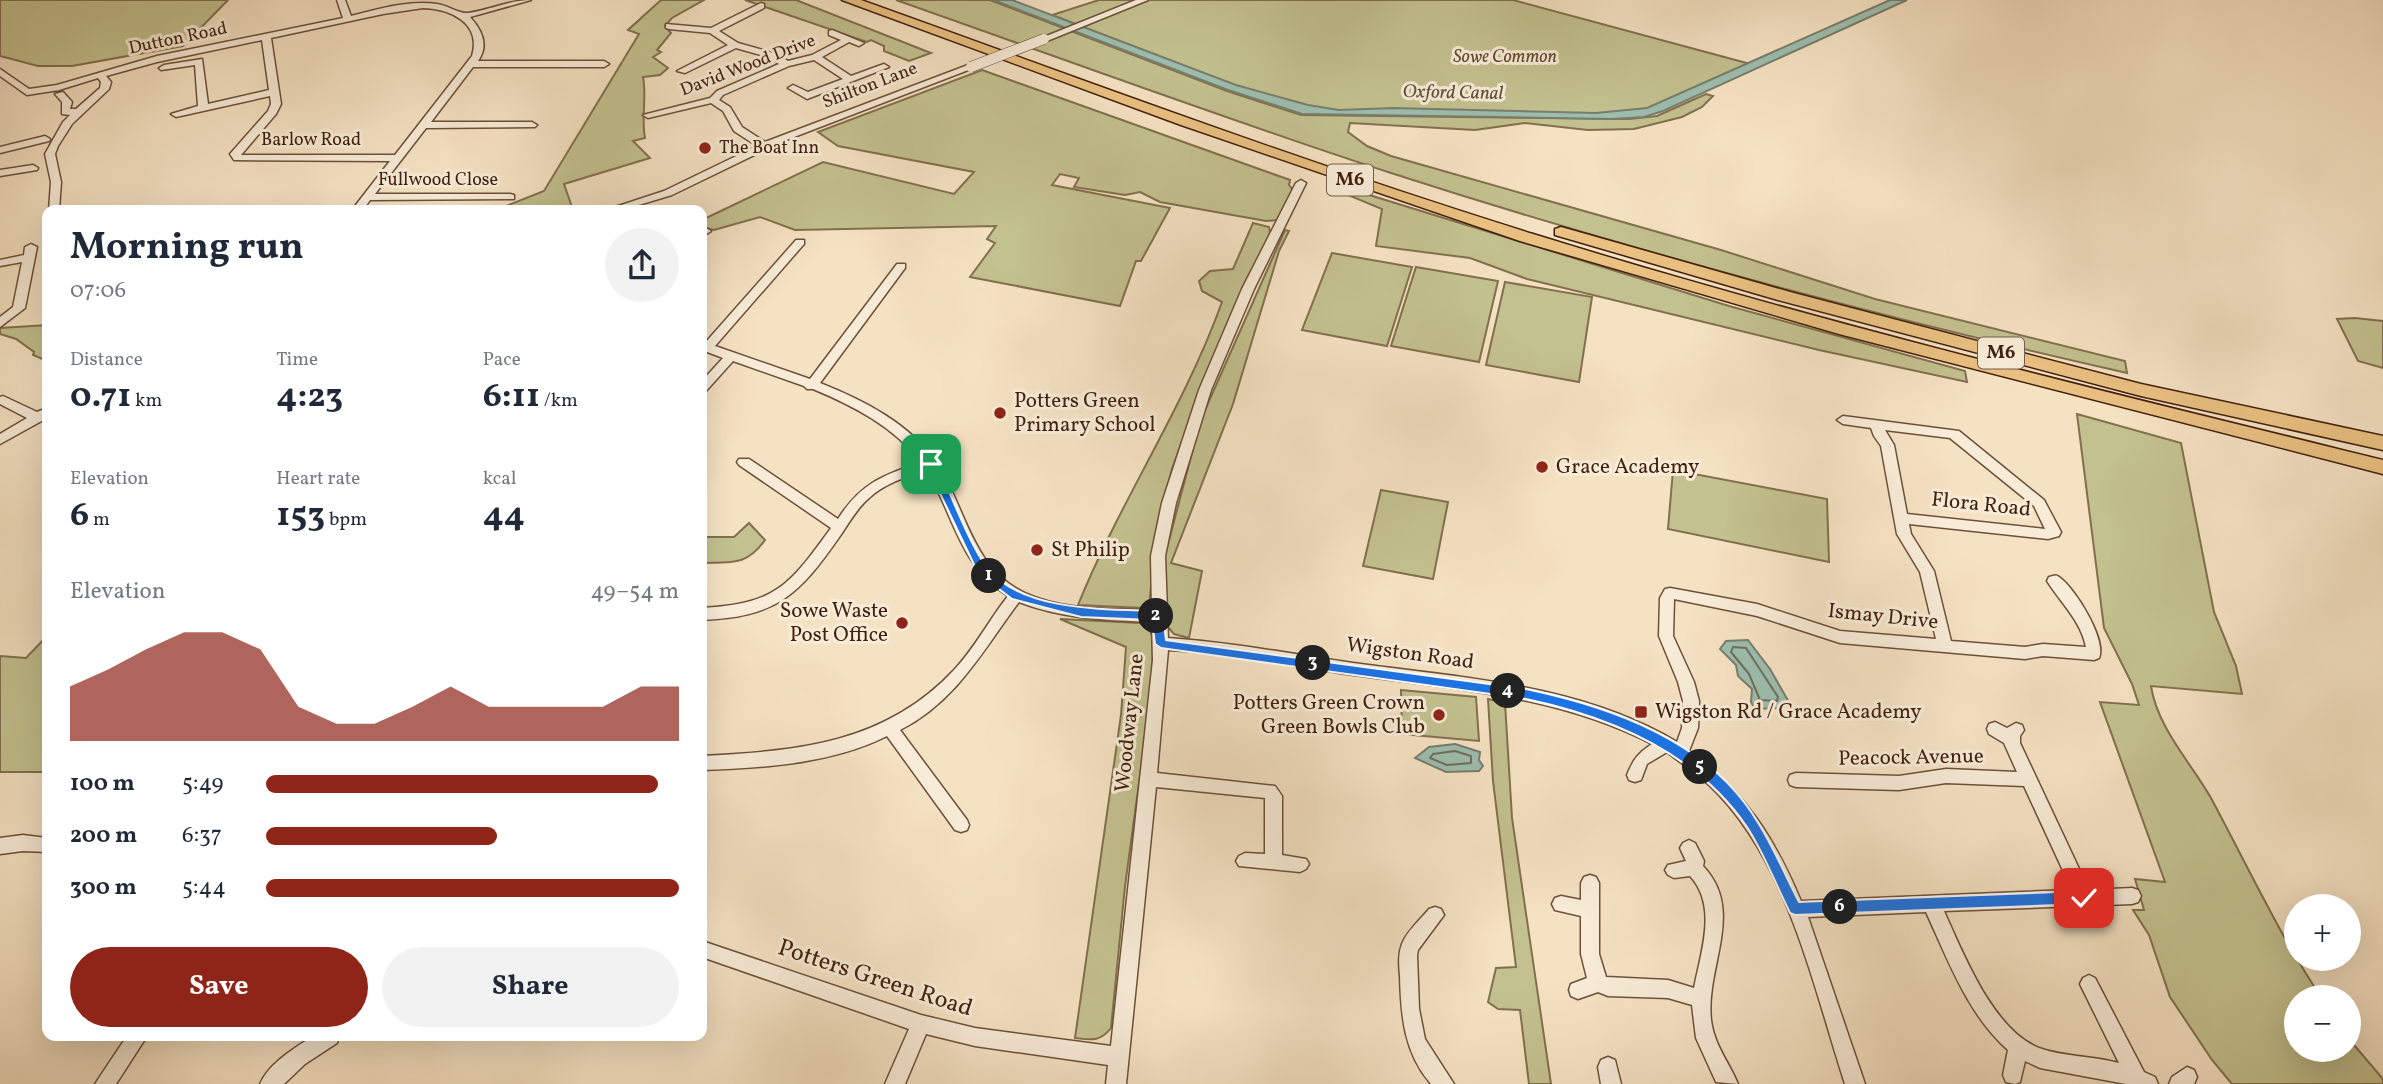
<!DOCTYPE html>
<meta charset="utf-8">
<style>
body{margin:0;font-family:Vollkorn,serif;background:#f2f2f3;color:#1f2937;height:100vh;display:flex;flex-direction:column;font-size:26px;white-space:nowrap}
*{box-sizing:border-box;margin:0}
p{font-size:23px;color:#747a83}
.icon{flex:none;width:38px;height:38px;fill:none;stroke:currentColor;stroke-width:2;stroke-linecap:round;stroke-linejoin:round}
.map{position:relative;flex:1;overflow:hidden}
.side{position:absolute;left:42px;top:205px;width:665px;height:836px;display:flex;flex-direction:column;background:#fff;border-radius:14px;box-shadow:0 7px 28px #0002}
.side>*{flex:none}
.tools{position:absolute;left:2284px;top:894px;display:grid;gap:14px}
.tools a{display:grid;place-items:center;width:77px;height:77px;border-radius:50%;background:#fff;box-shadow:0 7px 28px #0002;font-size:35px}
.pin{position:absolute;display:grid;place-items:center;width:60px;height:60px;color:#fff;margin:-30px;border-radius:14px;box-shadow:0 4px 10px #0006}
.km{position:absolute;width:35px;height:35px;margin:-18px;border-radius:50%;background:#222;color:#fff;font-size:19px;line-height:35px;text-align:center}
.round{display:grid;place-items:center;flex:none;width:74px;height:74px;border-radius:37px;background:#f2f2f3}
.head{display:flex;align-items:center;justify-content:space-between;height:119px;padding:0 28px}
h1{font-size:38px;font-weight:700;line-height:52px}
.metrics{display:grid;grid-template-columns:repeat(3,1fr);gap:10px;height:119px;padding:7px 28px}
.metrics div{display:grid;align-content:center}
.metrics b{font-size:35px;font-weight:700}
.metrics small{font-size:19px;font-weight:400}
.metrics p{font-size:19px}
.chart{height:196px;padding:14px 28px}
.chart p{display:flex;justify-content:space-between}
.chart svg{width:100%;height:126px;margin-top:7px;fill:#8f2418;opacity:.7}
.button{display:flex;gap:14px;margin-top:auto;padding:14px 28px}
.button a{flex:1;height:80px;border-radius:42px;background:#8f2418;color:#fff;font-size:28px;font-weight:700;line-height:80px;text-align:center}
.button a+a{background:#f2f2f3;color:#1f2937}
ul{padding:0 28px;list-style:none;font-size:23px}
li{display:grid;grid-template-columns:112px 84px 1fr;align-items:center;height:52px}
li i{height:18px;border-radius:9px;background:#8f2418}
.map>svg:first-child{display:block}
.green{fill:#c3c18f;stroke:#82704e;stroke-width:2}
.water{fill:#9dbeaf;stroke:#787e6e;stroke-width:2}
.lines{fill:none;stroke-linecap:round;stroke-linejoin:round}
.shore{stroke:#6f6e5e;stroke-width:2}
.minor-casing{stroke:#6e503a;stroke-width:3}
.highway-casing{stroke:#411f0d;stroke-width:3}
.minor{fill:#f8ecd8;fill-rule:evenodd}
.highway{fill:#eac182;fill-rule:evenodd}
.minor-bridge-casing{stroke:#6e503a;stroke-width:11;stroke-linecap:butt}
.minor-bridge{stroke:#f8ecd8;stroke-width:10}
.route{fill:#1a73e8;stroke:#fff;stroke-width:2}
.poi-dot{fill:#8f2418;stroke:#f8ecd8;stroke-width:2.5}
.labels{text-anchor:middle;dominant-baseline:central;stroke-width:6;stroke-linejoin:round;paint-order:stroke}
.far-street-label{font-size:18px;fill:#411f0d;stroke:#f8ecd8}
.far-park-label{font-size:18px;font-style:italic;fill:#62482e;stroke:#f8ecd8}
.far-poi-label{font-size:18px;fill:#411f0d;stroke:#f8ecd8;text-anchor:start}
.far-water-label{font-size:19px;font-style:italic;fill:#5d4f3e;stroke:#f8ecd8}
.shield{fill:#f8ecd8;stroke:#785c4a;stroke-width:2}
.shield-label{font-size:19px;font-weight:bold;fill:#411f0d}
.poi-label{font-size:21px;fill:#411f0d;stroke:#f8ecd8;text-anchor:start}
.street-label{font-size:21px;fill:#411f0d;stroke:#f8ecd8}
.near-street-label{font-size:24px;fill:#411f0d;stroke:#f8ecd8}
</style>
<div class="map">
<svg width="2383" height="1084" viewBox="0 0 2383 1084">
<rect width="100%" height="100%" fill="#f5e2c3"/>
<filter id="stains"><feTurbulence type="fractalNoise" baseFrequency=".00286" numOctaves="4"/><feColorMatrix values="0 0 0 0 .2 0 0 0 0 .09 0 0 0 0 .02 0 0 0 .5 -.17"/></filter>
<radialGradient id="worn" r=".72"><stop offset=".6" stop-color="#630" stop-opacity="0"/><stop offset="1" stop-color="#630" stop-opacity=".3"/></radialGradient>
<g class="green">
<polygon points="0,0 228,0 183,46 72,66 38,66 0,56"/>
<path d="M661 0H704L672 18 665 26 671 33 657 50 661 52 653 57 668 68 660 75 643 77C647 98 641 117 645 138L633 141 650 158 564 184 573 210H496L544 191 639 34 628 30Z"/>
<polygon points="745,0 796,0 931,53 909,61 884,51 884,46 871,40 867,42"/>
<path d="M896 0H990L1227 91 1301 115 1629 119 1657 116 1706 94 1713 96 1702 107 1682 117 1634 129 1588 130 1525 123 1475 130 1350 123 1348 132 1367 146 1391 156 1721 250 1875 299 2125 361 2127 373C1879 317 1633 251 1391 173 1225 119 1061 58 896 0Z"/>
<polygon points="1099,0 1513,0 1754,65 1642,113 1356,113 1281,103 1052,15"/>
<polygon points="982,70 1290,180 1289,185 1293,190 1278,220 1266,221 1160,202 1140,192 1125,195 1074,187 1079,178 1060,174 1052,185 1170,208 1141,261 1136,261 1120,306 970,277 995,243 987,239 996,226 795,230 760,217 714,230 702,227 702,220 823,162 954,194 974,172 838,146 818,132"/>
<polygon points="1353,190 1729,306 1965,371 1967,382 1819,350 1527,279 1470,258 1376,246 1382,209 1348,195"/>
<path d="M1253 223 1269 227 1270 233 1200 392 1172 469 1157 528 1149 606 1143 608 1078 605C1120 501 1184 408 1222 302L1202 291 1199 281 1210 271 1233 269Z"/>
<polygon points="1285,230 1289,231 1279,251 1233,404 1171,563 1202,571 1189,638 1174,634 1167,626 1163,563 1201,419"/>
<polygon points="1332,253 1412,267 1387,346 1302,330"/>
<polygon points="1416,267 1498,281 1479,362 1391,346"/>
<polygon points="1505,282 1592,297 1579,382 1486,365"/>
<polygon points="2355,318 2383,321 2383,368 2358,361 2337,319"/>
<polygon points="47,325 47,361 33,355 34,352 16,339 0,334 0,328"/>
<path d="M2077 414 2181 443 2214 612 2236 666 2242 694 2151 686C2157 727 2191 763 2211 798 2247 865 2280 936 2321 997L2296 998V1050H2348L2349 1039 2383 1079V1084H2232L2212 1060 2170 997 2149 935 2133 910H2144L2135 879 2165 882 2100 702 2139 705 2132 684 2104 628Z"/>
<polygon points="1673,470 1827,499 1829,562 1668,529"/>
<polygon points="1381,490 1448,502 1433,579 1363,566"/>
<path d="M749 523 765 540C747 566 731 562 702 563V537H734Z"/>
<path d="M1060 619 1140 623 1149 628 1153 639 1152 687 1125 886 1111 1028C1100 1042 1092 1040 1075 1038L1121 715 1126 647Z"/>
<polygon points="47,636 47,772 0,772 0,656 26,658"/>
<polygon points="1401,690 1476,697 1479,741 1402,734"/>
<polygon points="1488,699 1505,703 1512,818 1551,1084 1529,1084 1520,1010 1498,1009 1488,1002 1496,968 1516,967 1493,781"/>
</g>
<g class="water">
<polygon points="993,0 1012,0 1236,85 1308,105 1339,110 1393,108 1596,113 1647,108 1890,0 1907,0 1663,111 1644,117 1612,119 1302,114 1228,90"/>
<polygon points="1748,640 1770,669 1790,704 1781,708 1755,709 1751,702 1752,689 1738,676 1736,665 1720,649 1726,641"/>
<polygon points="1455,744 1480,752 1479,760 1483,766 1479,771 1446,772 1415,758 1429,747"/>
</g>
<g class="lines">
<g class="shore">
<polygon points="1733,647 1746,648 1778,697 1777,701 1760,700 1749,674 1731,652"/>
<polygon points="1455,751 1471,756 1471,763 1447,765 1430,758 1433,754"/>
</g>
<g class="minor-casing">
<g id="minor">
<path d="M337 0H345L351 16C379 9 409 0 437 4 447 5 459 14 468 13 490 10 509 0 531 0L470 17C482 30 489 46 478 61H604L609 64 604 67H473L431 122H532L537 125 535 127 426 128 375 194H510L514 195V199L370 200 363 210H352L390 161 234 160 230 154 268 111 271 104 270 96 176 117 171 114 198 106 195 65 161 70 159 68 164 65 202 59 208 104 269 90 262 40 157 62 106 76 111 82 109 89 72 124 58 146 55 154 61 182 59 210H49L51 182 45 154 63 122 70 115 62 114V102L55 94 63 92 72 102 70 109H76L100 88 101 82 98 78 59 90 27 95 0 76V69L29 89 57 85 157 56 343 18ZM423 8C451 9 482 23 472 56L395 155H241L276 114 281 104 271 38 383 14Z"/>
<polygon points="1136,0 1148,0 1047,41 1039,39"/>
<polygon points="761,3 764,4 764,8 719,31 738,43 777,54 788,61 812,55 841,40 829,35 829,31 832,30 864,43 859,46 849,42 822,57 851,76 884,64 889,67 807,99 788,88 793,85 808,92 843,79 814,60 789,66 723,95 719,100 730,107 742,127 765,142 968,65 976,67 781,142 672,195 622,210 606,210 664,191 757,146 734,131 723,111 711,103 648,118 643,115 710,98 717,91 779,64 771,58 736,48 685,73 677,71 728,45 710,33 669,29 666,28 666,24 711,28"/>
<polygon points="45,136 50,139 49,141 0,153 0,147"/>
<polygon points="33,165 38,168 37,170 0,176 0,170"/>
<path d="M1301 180 1306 183 1254 289 1211 390 1176 503 1165 556 1168 638C1230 642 1291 654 1353 663 1462 678 1580 684 1677 742L1682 728 1683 701 1678 682 1659 636 1660 598 1665 589 1670 588 1757 604 1840 631 1936 639 1920 572 1897 534 1881 446 1874 436 1871 428 1843 424 1837 420 1843 416 1959 431 2044 500 2061 532 2059 536 2048 539 1909 524 1911 534 1934 571 1951 641 2025 647 2043 644 2086 647C2081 621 2061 603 2047 581L2049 577C2054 576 2055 574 2059 577 2075 588 2107 640 2099 658L2094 660 2043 656 2025 659 1840 643 1757 616 1674 599 1673 636 1694 682 1699 701 1698 728 1689 751C1746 794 1773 835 1801 901L2072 890 2024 786 1946 783 1899 790 1796 787 1790 785 1788 780 1790 775 1796 773 1899 776 1946 769 2017 772 2004 743 1989 734 1987 729 1989 724 1995 722 2007 728 2016 723 2022 725 2024 730 2020 736V743L2089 890 2132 888 2138 890 2141 896 2138 902 2132 904 1944 911C1963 953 1993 1030 2039 1048 2064 1057 2093 1056 2119 1063L2080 984 2083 978 2089 975 2095 978 2144 1072 2155 1077 2158 1084H2126L2040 1068 2025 1061 2020 1082 2015 1084 2006 1082 2003 1075 2008 1050C1968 1015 1948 960 1926 912L1808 917 1865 1084H1845C1813 986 1787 858 1709 785 1696 773 1681 763 1667 752L1647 764 1641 780 1635 782 1629 780 1627 775C1633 760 1638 753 1652 744 1559 696 1456 689 1354 675 1297 667 1242 656 1185 651L1168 650 1157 773 1275 786 1282 796V855L1306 859 1309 864 1306 869 1300 872 1239 866 1236 861 1239 856 1245 853 1265 854V798L1156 787 1126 1084H1106L1108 1065 975 1046 926 1034 905 1084H885L909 1029 702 957V941L921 1015 975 1028 1111 1046 1153 660 1152 622C1107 620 1063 619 1019 602 983 650 956 702 900 730L967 820 969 825 967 830 961 832 955 830 887 736C831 764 763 768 702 770V756C797 751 885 744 954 670 975 648 989 620 1008 596 958 563 955 518 927 470 906 477 885 483 869 498 857 508 849 523 840 536 799 595 777 617 702 620V608C776 604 789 586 831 528L739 465 737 462 739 459H749L838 519C861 483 882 476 921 462 894 427 854 406 813 389H807L804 386 733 361 706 391 702 392V381L723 358 702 350V342L705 343 796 240H804V244L715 346 810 379 897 264H905V268L820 383C863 400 911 424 937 464 966 507 971 568 1025 593 1064 611 1110 609 1152 610L1151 556 1162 503 1199 390 1242 289 1296 183ZM1885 430 1950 438 2034 506 2045 529 1907 514 1894 445Z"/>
<polygon points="706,228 711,231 702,237 702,229"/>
<polygon points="31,244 37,247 25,308 0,327 0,317 13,307 22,262 0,266 0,260 24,255 25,247"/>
<polygon points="3,396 37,412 47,408 47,418 0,444 0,434 27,418 0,404 0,397"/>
<polygon points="23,835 47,838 47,852 23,851 0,854 0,838"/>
<path d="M1689 840 1695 843 1704 861 1703 866C1746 911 1705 967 1711 1020 1714 1045 1729 1062 1738 1084L1716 1082 1696 1038 1692 1005 1668 998 1608 996 1598 992 1578 999 1571 996 1569 990 1571 984 1587 978 1581 954V916L1555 910 1552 904 1555 898 1561 896 1581 900V883L1584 877 1590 875 1596 877 1599 883V954L1606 977 1668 980 1694 988C1701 952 1718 906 1690 876L1674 878 1668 875 1665 870 1668 865 1686 861 1680 848 1683 843Z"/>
<path d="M1435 907 1441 909 1444 915 1418 950 1417 955 1419 1009 1425 1039 1454 1084H1431C1404 1053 1401 1016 1400 976 1399 965 1398 954 1402 944 1407 931 1420 920 1429 909Z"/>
<polygon points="127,1036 147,1036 116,1084 95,1084"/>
<path d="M313 1036H339L337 1043 305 1064 284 1084H260C269 1063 295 1048 313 1036Z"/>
<polygon points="1608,1057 1615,1060 1621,1084 1601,1084 1598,1067 1601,1060"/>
<polygon points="2187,1067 2194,1070 2197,1077 2194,1084 2169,1084 2172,1077"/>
</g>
</g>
<g class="highway-casing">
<g id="highway">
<path d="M842 0H861C1084 80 1307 164 1533 234 1813 321 2098 390 2383 460V474L1839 334 1520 241 1181 125Z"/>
<polygon points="1561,227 1790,292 2141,384 2383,436 2383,450 2141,396 1778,300 1555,235 1555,229"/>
</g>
</g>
<use href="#minor" class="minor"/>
<use href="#highway" class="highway"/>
<g class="minor-bridge-casing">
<polyline id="minor-bridge" points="971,67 1044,39"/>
</g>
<use href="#minor-bridge" class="minor-bridge"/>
</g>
<path class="route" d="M931 460 937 464C950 492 969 543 986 566 1019 612 1106 609 1157 611L1163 616 1166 640 1526 689C1612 707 1709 741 1757 821 1773 846 1785 875 1799 902L2084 891 2091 898 2084 904 1795 915 1790 913C1776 885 1764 853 1747 827 1696 752 1611 717 1526 699L1161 648 1155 644 1152 620 1081 617 1012 599 978 573 926 464Z"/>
<g class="poi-dot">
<circle cx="705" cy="148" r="7"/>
<circle cx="1000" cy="413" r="7"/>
<circle cx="1542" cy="467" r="7"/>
<circle cx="1037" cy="550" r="7"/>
<circle cx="902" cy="623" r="7"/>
<rect x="1634" y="705" width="14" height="14" rx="3.5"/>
<circle cx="1439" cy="715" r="7"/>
</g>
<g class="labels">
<g class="far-street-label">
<text transform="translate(178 39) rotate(-12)">Dutton Road</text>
<text transform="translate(748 66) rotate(-21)">David Wood Drive</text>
<text transform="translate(870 86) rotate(-21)">Shilton Lane</text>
<text x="311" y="140">Barlow Road</text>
<text x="438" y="180">Fullwood Close</text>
</g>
<g class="far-park-label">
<text x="1505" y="57">Sowe Common</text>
</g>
<g class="far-poi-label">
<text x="719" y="148">The Boat Inn</text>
</g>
<g class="far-water-label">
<text transform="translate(1453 93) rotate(1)">Oxford Canal</text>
</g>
<g class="shield">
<rect x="1327" y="164.5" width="46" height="31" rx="5"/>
<rect x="1978" y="337.5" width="46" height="31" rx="5"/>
</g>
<g class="shield-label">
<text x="1350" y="180">M6</text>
<text x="2001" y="353">M6</text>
</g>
<g class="poi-label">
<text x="1014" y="401">Potters Green<tspan x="1014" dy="24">Primary School</tspan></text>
<text x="1556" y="467">Grace Academy</text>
<text x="1051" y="550">St Philip</text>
<text x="888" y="611" text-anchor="end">Sowe Waste<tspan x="888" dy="24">Post Office</tspan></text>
<text x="1425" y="703" text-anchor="end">Potters Green Crown<tspan x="1425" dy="24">Green Bowls Club</tspan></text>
<text x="1655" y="712">Wigston Rd / Grace Academy</text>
</g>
<g class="street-label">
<text transform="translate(1981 505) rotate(6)">Flora Road</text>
<text transform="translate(1883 617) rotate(6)">Ismay Drive</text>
<text transform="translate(1410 654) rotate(8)">Wigston Road</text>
<text transform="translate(1130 723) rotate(-84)">Woodway Lane</text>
<text transform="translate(1911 758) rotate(-1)">Peacock Avenue</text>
</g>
<g class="near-street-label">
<text transform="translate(875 979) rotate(18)">Potters Green Road</text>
</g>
</g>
<rect width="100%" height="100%" filter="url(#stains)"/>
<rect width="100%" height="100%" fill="url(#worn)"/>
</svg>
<div class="tools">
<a>+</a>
<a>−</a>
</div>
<div class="pin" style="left:931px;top:464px;background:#1e9e55"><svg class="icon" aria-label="arrive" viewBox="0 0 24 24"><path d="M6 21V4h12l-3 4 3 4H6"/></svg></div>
<div class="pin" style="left:2084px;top:898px;background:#d93025"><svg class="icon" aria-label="check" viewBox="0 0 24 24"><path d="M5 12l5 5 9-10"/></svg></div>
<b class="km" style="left:989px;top:576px">1</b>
<b class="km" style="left:1156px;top:616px">2</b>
<b class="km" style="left:1313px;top:663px">3</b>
<b class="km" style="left:1508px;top:691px">4</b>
<b class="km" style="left:1700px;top:767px">5</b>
<b class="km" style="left:1840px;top:907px">6</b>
<section class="side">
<div class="head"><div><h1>Morning run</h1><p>07:06</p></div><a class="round"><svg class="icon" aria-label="share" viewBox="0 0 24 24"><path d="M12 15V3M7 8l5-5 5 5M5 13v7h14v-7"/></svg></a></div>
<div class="metrics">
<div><p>Distance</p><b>0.71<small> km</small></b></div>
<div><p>Time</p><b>4:23</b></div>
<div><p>Pace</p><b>6:11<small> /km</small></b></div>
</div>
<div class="metrics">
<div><p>Elevation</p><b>6<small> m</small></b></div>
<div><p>Heart rate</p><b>153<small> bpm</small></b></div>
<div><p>kcal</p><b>44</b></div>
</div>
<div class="chart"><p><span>Elevation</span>49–54 m</p>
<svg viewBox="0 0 160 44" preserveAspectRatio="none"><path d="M0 44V25L10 19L20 12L30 6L40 6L50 12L60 32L70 38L80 38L90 32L100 25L110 32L120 32L130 32L140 32L150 25L160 25V44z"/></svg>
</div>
<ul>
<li><b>100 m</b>5:49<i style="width:95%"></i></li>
<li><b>200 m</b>6:37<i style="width:56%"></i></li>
<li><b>300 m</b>5:44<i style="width:100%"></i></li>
</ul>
<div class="button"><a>Save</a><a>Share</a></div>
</section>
</div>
